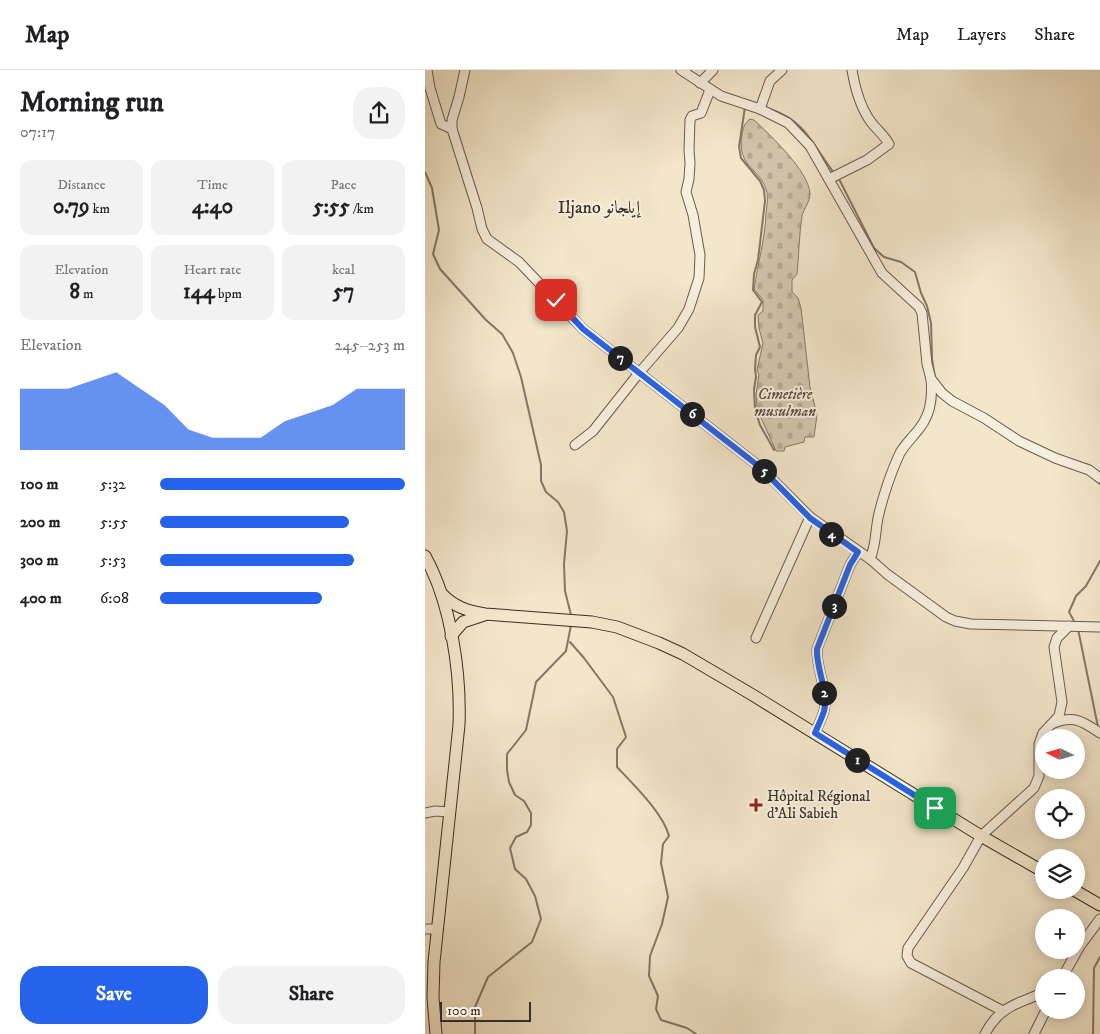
<!DOCTYPE html>
<meta charset="utf-8">
<style>
body{margin:0;font-family:"IM FELL DW Pica",Amiri,serif;background:#f2f2f2;color:#202124;height:100vh;display:flex;flex-direction:column;font-size:19px;white-space:nowrap}
*{box-sizing:border-box;margin:0}
p{font-size:16px;color:#757577}
.icon{flex:none;width:28px;height:28px;fill:none;stroke:currentColor;stroke-width:2;stroke-linecap:round;stroke-linejoin:round}
.map{position:relative;flex:1;overflow:hidden}
.panel{display:flex;flex-direction:column;background:#fff;width:425px}
.panel>*{flex:none}
.needle{width:32px;rotate:275deg}
.tools{position:absolute;left:610px;top:659px;display:grid;gap:10px}
.tools a{display:grid;place-items:center;width:50px;height:50px;border-radius:50%;background:#fff;box-shadow:0 2px 12px #0003;font-size:25px}
.scale{position:absolute;left:15px;bottom:12px;width:91px;box-sizing:border-box;padding-left:5px;border:2px solid #392e27;border-top:0;font-size:14px;line-height:18px;white-space:nowrap;color:#392e27;-webkit-text-stroke:4px #f7efdd;paint-order:stroke}
.pin{position:absolute;display:grid;place-items:center;width:42px;height:42px;color:#fff;margin:-21px;border-radius:10px;box-shadow:0 2px 8px #0006}
.km{position:absolute;width:25px;height:25px;margin:-12px;border-radius:50%;background:#222;color:#fff;font-size:14px;line-height:25px;text-align:center}
.round{display:grid;place-items:center;flex:none;width:52px;height:52px;border-radius:20px;background:#f2f2f2}
.headline{display:flex;align-items:center;justify-content:space-between;height:85px;padding:0 20px}
h1{font-size:28px;font-weight:700;line-height:38px}
.metrics{display:grid;grid-template-columns:repeat(3,1fr);gap:8px;height:85px;padding:5px 20px}
.metrics div{display:grid;align-content:center;border-radius:12px;background:#f2f2f2;text-align:center}
.metrics b{font-size:21px;font-weight:700}
.metrics small{font-size:14px;font-weight:400}
.metrics p{font-size:14px}
.chart{height:140px;padding:10px 20px}
.chart p{display:flex;justify-content:space-between}
.chart svg{width:100%;height:90px;margin-top:5px;fill:#2563eb;opacity:.7}
.primary-button{display:flex;gap:10px;margin-top:auto;padding:10px 20px}
.primary-button a{flex:1;height:58px;border-radius:20px;background:#2563eb;color:#fff;font-size:20px;font-weight:700;line-height:58px;text-align:center}
.primary-button a+a{background:#f2f2f2;color:#202124}
ul{padding:0 20px;list-style:none;font-size:16px}
li{display:grid;grid-template-columns:80px 60px 1fr;align-items:center;height:38px}
li i{height:12px;border-radius:6px;background:#2563eb}
header{display:flex;align-items:center;gap:30px;box-sizing:border-box;height:70px;padding:0 25px;background:#fff;border-bottom:1px solid #e0e0e0}
header strong{font-size:24px}
nav{display:flex;gap:28px;margin-inline-start:auto;font-size:18px}
main{display:flex;flex:1;min-height:0}
.map>svg:first-child{display:block}
.cemetery{fill:url(#cemetery-stones);stroke:#867a6a}
.lines{fill:none;stroke-linecap:round;stroke-linejoin:round}
.stream{stroke:#837768;stroke-width:2}
.minor-casing{stroke:#685c50;stroke-width:11}
.major-casing{stroke:#392e27;stroke-width:13}
.minor{stroke:#f7efdd;stroke-width:9}
.major{stroke:#f3e6ca;stroke-width:11}
.route-casing{stroke:#fff;stroke-width:10}
.route{stroke:#2563eb;stroke-width:6}
.poi-dot{fill:#8f2418;stroke:#f7efdd;stroke-width:2}
.labels{text-anchor:middle;dominant-baseline:central;stroke-width:4;stroke-linejoin:round;paint-order:stroke}
.park-label{font-size:15px;font-style:italic;fill:#584d42;stroke:#f7efdd}
.poi-label{font-size:15px;fill:#392e27;stroke:#f7efdd;text-anchor:start}
.quarter-label{font-size:18px;fill:#392e27;stroke:#f7efdd}
</style>
<header>
<strong>Map</strong>
<nav><a>Map</a><a>Layers</a><a>Share</a></nav>
</header>
<main>
<section class="panel">
<div class="headline"><div><h1>Morning run</h1><p>07:17</p></div><a class="round"><svg class="icon" aria-label="share" viewBox="0 0 24 24"><path d="M12 15V3M7 8l5-5 5 5M5 13v7h14v-7"/></svg></a></div>
<div class="metrics">
<div><p>Distance</p><b>0.79<small> km</small></b></div>
<div><p>Time</p><b>4:40</b></div>
<div><p>Pace</p><b>5:55<small> /km</small></b></div>
</div>
<div class="metrics">
<div><p>Elevation</p><b>8<small> m</small></b></div>
<div><p>Heart rate</p><b>144<small> bpm</small></b></div>
<div><p>kcal</p><b>57</b></div>
</div>
<div class="chart"><p><span>Elevation</span>245–253 m</p>
<svg viewBox="0 0 160 44" preserveAspectRatio="none"><path d="M0 44V14L10 14L20 14L30 10L40 6L50 14L60 22L70 34L80 38L90 38L100 38L110 30L120 26L130 22L140 14L150 14L160 14V44z"/></svg>
</div>
<ul>
<li><b>100 m</b>5:32<i style="width:100%"></i></li>
<li><b>200 m</b>5:55<i style="width:77%"></i></li>
<li><b>300 m</b>5:53<i style="width:79%"></i></li>
<li><b>400 m</b>6:08<i style="width:66%"></i></li>
</ul>
<div class="primary-button"><a>Save</a><a>Share</a></div>
</section>
<div class="map">
<svg width="675" height="964" viewBox="0 0 675 964">
<defs>
<pattern id="cemetery-stones" width="16" height="16" patternUnits="userSpaceOnUse" patternTransform="scale(1.25)"><rect width="16" height="16" fill="#d3c7ae"/><path d="M2 7V4a2 2 0 0 1 4 0v3zM10 15v-3a2 2 0 0 1 4 0v3z" fill="#b6ab96"/></pattern>
</defs>
<rect width="100%" height="100%" fill="#f3e6ca"/>
<filter id="stains"><feTurbulence type="fractalNoise" baseFrequency=".004" numOctaves="4"/><feColorMatrix values="0 0 0 0 .2 0 0 0 0 .09 0 0 0 0 .02 0 0 0 .5 -.17"/></filter>
<radialGradient id="worn" r=".72"><stop offset=".6" stop-color="#630" stop-opacity="0"/><stop offset="1" stop-color="#630" stop-opacity=".3"/></radialGradient>
<path class="cemetery" d="M325 49 329 50C345 65 384 101 385 124 385 132 379 138 377 146 374 165 374 185 372 204L367 210V222L373 228 376 238 385 317 392 345 389 367H380L379 372 360 377 359 381H351L332 339 331 324 334 305 332 300 338 273 334 258 333 245 338 241V230L329 219C333 193 340 169 341 143 342 136 343 129 342 123 337 98 311 98 317 65 318 58 319 54 325 49Z"/>
<g class="lines">
<g class="stream">
<polyline points="256,5 264,10"/>
<polyline points="320,37 314,77 316,88 335,111 339,120 340,131 333,190 329,204 328,220 337,232 330,245 330,257 335,277 331,285 330,299 331,307 329,319 330,339 335,355 349,380"/>
<path d="M345 39C381 51 388 76 409 103"/>
<polyline points="0,102 7,118 14,160 8,184 15,199 61,250 77,264 88,283 96,307 116,395 116,411 121,422 133,432 139,442 142,461 139,494 140,521 146,545"/>
<polyline points="414,109 449,178 459,187 476,192 490,202 496,223 502,236 506,253 507,289 510,308"/>
<polyline points="562,345 574,353"/>
<polyline points="647,390 664,395 664,398"/>
<polyline points="669,409 675,414"/>
<polyline points="650,553 644,542 651,526 661,516 675,491"/>
<polyline points="653,559 673,657"/>
<path d="M145 572 159 588 188 627 201 667 192 679V697C208 714 238 743 244 766L238 774 236 793 243 827 237 854 225 886 224 906 233 926 231 939 236 950 262 958 271 964"/>
<polyline points="50,964 50,937 63,907 107,872 116,849 110,826 101,809 90,799 85,778 91,767 102,762 106,755 106,743 99,731 90,725 84,712 82,700 82,684 101,660 111,612 141,581 146,555"/>
<polyline points="668,964 669,898 675,887"/>
</g>
<g class="minor-casing">
<g id="minor">
<polyline points="2,0 5,18 16,54 27,59"/>
<polyline points="40,0 34,27 27,50 27,59 52,138 57,159 62,169 94,192 158,259 336,398 385,447 445,489 462,504 521,547 530,551 546,554 675,557"/>
<polyline points="256,0 296,26 335,39 363,53 385,76 457,203 494,237 497,243 502,294 506,309"/>
<polyline points="275,13 288,0"/>
<polyline points="335,39 345,11 357,0"/>
<path d="M404 109 442 90 464 74C459 65 452 60 446 52 435 37 430 18 427 0"/>
<polyline points="150,375 168,361 214,303 253,258 264,239 274,208 275,185 268,145 261,122 264,109 265,93 264,80 265,50 267,46 276,43 285,20"/>
<path d="M445 489C451 475 450 464 453 448 457 429 466 402 475 383 479 376 484 371 489 365 505 348 508 331 506 309L517 323 527 331 559 348 594 371 630 388 664 400 675 408"/>
<polyline points="331,568 385,447"/>
<path d="M629 653C650 645 658 652 675 663"/>
<path d="M390 663C393 656 397 648 399 641 404 621 391 600 392 579L425 495 433 482"/>
<polyline points="0,743 10,741 25,742"/>
<polyline points="0,859 12,859"/>
<polyline points="637,908 655,876 675,849"/>
<polyline points="578,941 486,893 482,886 483,878 538,798 556,766 609,718 614,706 614,674 618,663 634,646 637,632 629,577 632,568 644,556"/>
<path d="M560 964C563 958 567 952 572 947 584 934 603 930 619 922"/>
<polyline points="609,964 621,940"/>
</g>
</g>
<g class="major-casing">
<g id="major">
<path d="M0 486C26 533 36 602 34 655L9 892 8 928 11 964"/>
<path d="M17 524C29 537 43 541 60 544L167 552 192 557 234 573 258 584 326 624 556 766 619 802"/>
<polyline points="26,566 38,552 59,545"/>
<polyline points="649,820 675,835"/>
</g>
</g>
<use href="#minor" class="minor"/>
<use href="#major" class="major"/>
</g>
<g class="lines">
<g class="route-casing">
<path id="route" d="M131 230 158 259 336 398 385 448 433 482 425 495 392 579C391 600 404 621 399 641 397 648 393 656 390 663L510 738"/>
</g>
<use href="#route" class="route"/>
</g>
<path class="poi-dot" d="M328.5 727.5h5v5h5v5h-5v5h-5v-5h-5v-5h5z"/>
<g class="labels">
<g class="park-label">
<text x="360" y="324">Cimetière<tspan x="360" dy="17">musulman</tspan></text>
</g>
<g class="poi-label">
<text x="342" y="726">Hôpital Régional<tspan x="342" dy="17">d'Ali Sabieh</tspan></text>
</g>
<g class="quarter-label">
<text x="174" y="138">Iljano إيلجانو</text>
</g>
</g>
<rect width="100%" height="100%" filter="url(#stains)"/>
<rect width="100%" height="100%" fill="url(#worn)"/>
</svg>
<div class="tools">
<a><svg class="needle" viewBox="-14 -14 28 28"><path d="M0-13l5 13h-10z" fill="#e53935"/><path d="M0 13l5-13h-10z" fill="#757577"/></svg></a>
<a><svg class="icon" aria-label="locate" viewBox="0 0 24 24"><circle cx="12" cy="12" r="6"/><path d="M12 2v4M12 18v4M2 12h4M18 12h4"/></svg></a>
<a><svg class="icon" aria-label="layers" viewBox="0 0 24 24"><path d="M12 4l9 5-9 5-9-5zM3 14l9 5 9-5"/></svg></a>
<a>+</a>
<a>−</a>
</div>
<div class="scale">100 m</div>
<div class="pin" style="left:510px;top:738px;background:#1e9e55"><svg class="icon" aria-label="arrive" viewBox="0 0 24 24"><path d="M6 21V4h12l-3 4 3 4H6"/></svg></div>
<div class="pin" style="left:131px;top:230px;background:#d93025"><svg class="icon" aria-label="check" viewBox="0 0 24 24"><path d="M5 12l5 5 9-10"/></svg></div>
<b class="km" style="left:432px;top:690px">1</b>
<b class="km" style="left:399px;top:623px">2</b>
<b class="km" style="left:409px;top:536px">3</b>
<b class="km" style="left:406px;top:464px">4</b>
<b class="km" style="left:339px;top:401px">5</b>
<b class="km" style="left:267px;top:344px">6</b>
<b class="km" style="left:195px;top:288px">7</b>
</div>
</main>
